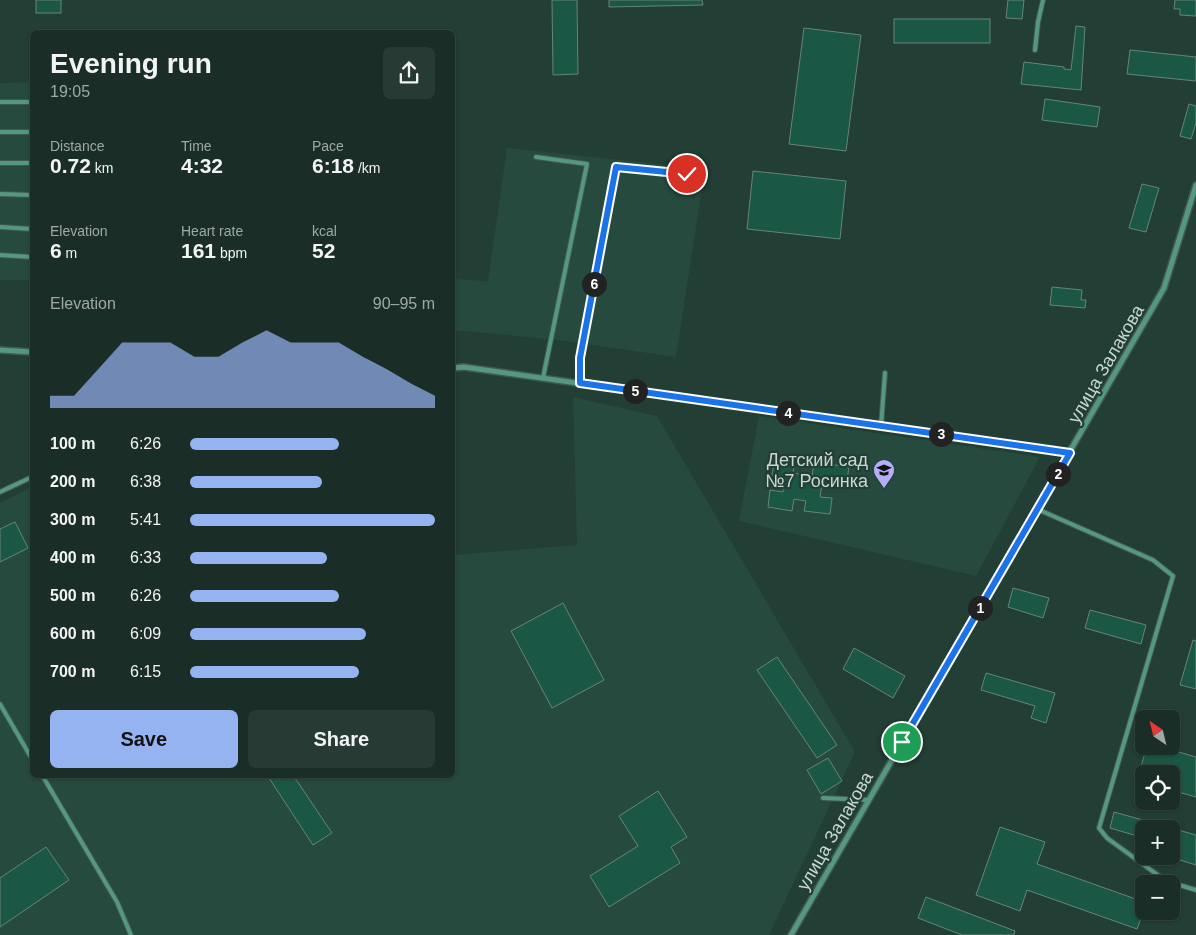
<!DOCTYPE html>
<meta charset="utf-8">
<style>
body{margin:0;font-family:Arial,sans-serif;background:#273a33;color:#f1f3f6;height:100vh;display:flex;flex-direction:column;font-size:19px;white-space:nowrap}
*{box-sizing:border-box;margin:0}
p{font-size:16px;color:#9fa8a7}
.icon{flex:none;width:28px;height:28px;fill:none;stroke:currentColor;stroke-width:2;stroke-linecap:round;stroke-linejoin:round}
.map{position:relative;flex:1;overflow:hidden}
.sheet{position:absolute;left:30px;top:30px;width:425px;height:748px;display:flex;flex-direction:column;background:#1a2e27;border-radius:8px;box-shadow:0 1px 4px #0004,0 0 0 1px #384a44}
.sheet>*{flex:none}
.needle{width:32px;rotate:325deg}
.fabs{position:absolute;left:1135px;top:710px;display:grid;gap:10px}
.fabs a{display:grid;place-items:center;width:45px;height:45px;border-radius:8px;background:#1a2e27;box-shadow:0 1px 4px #0004,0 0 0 1px #384a44;font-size:25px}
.pin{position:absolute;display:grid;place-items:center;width:42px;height:42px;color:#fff;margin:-21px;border:2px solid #fff;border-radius:50%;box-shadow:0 1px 5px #0007}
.km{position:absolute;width:25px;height:25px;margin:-12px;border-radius:50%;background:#222;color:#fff;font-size:14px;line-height:25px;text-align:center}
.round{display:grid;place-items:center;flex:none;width:52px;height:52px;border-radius:8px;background:#273a33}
.head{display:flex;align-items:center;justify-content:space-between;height:85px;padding:0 20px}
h1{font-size:28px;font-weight:600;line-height:38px}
.stats{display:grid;grid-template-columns:repeat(3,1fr);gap:8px;height:85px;padding:5px 20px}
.stats div{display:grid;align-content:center}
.stats b{font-size:21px;font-weight:600}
.stats small{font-size:14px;font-weight:400}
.stats p{font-size:14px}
.chart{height:140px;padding:10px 20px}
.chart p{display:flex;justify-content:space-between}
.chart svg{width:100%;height:90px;margin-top:5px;fill:#95b2f1;opacity:.7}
.action{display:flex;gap:10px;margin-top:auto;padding:10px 20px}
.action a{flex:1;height:58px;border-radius:8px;background:#95b2f1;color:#111;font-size:20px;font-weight:600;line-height:58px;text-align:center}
.action a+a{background:#273a33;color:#f1f3f6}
ul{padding:0 20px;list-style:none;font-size:16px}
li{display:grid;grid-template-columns:80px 60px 1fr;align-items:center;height:38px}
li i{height:12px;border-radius:6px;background:#95b2f1}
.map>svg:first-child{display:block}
.built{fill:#264a3d}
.building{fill:#1b5745;stroke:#678478}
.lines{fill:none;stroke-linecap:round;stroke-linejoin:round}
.lane-casing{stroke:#415a50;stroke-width:6}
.street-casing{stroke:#415a50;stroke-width:8}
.lane{stroke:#549880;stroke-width:4}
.street{stroke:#549880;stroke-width:5}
.route-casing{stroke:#fff;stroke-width:10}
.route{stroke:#1a73e8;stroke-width:6}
.labels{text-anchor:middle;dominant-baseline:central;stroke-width:4.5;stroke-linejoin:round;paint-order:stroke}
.street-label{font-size:18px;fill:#c8d7d1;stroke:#233e34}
.poi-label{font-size:18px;fill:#c8d7d1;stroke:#233e34;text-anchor:end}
</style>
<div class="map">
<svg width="1196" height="935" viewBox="0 0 1196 935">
<rect width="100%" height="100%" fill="#233e34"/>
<g class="built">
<polygon points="32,82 32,280 0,280 0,83"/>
<polygon points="507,148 705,169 676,357 557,340 453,330 452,279 488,281"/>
<polygon points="573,397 657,416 855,752 769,935 0,935 0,503 32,487 32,775 452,775 453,555 577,545"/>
<polygon points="759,416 1040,457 976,576 739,521"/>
</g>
<g class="building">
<rect x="36" y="0" width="25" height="13"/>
<polygon points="552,0 577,0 578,74 553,75"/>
<polygon points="609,0 702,0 703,5 609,7"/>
<polygon points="1008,0 1024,0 1022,19 1006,18"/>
<polygon points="1175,0 1196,0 1196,16 1180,15 1180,9 1174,9"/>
<rect x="894" y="19" width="96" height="24"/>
<polygon points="1076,26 1085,27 1081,90 1021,84 1024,62 1064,67 1064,69 1071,70"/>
<polygon points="804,28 861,35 846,151 789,144"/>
<polygon points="1130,50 1196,57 1196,81 1127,74"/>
<polygon points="1045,99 1100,107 1097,127 1042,120"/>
<polygon points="1189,104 1196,106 1196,123 1191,139 1180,136"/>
<polygon points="753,171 846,181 840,239 747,229"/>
<polygon points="1142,184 1159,188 1146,232 1129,228"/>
<polygon points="1052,287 1082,290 1081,300 1086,300 1085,308 1050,305"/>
<polygon points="775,458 795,460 793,473 812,476 814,462 849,467 846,487 822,483 820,497 832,498 830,514 804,511 806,501 794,499 792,511 768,507 770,490 783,492 785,477 772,475"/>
<polygon points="15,522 28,548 0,562 0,529"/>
<polygon points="1013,588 1049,598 1043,618 1008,607"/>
<polygon points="563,603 604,680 552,708 511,631"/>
<polygon points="1090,610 1146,625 1141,644 1085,628"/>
<polygon points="1193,640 1196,641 1196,689 1180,685"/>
<polygon points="854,648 905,676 893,698 843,669"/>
<polygon points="777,657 837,745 817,758 757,670"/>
<polygon points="986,673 1055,693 1046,723 1031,718 1035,706 981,690"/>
<polygon points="1147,746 1158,746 1196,757 1196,797 1171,790 1171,774 1144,774 1144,782 1137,780"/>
<polygon points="828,758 842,781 821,794 807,770"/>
<polygon points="267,775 293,775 332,833 313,845"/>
<polygon points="658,791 687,837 671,847 680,863 609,907 590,876 638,846 619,816"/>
<polygon points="1114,812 1196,835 1196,865 1167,856 1171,856 1171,829 1144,829 1144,838 1110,828"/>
<polygon points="1000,827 1045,842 1037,864 1144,902 1144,910 1137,929 1027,890 1020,911 976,895"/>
<polygon points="46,847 69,880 0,927 0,878"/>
<polygon points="926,897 1015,931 1014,935 962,935 918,918"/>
</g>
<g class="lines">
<g class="lane-casing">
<g id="lane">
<polyline points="1035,50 1038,22 1043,0"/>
<polyline points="0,102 32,102"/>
<polyline points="0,132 32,132"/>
<polyline points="536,157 587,164 543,378"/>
<polyline points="0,163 32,163"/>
<polyline points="0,194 32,195"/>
<polyline points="0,227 32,229"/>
<polyline points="0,255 32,257"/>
<polyline points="581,383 580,358 615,167 687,174"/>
<polyline points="881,426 885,373"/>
<polyline points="0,492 32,477"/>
<polyline points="1037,509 1153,560 1173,576 1099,828 1107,838 1166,881 1196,890"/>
<polyline points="0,704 32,759"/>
<polyline points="42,775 117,902 131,935"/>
<polyline points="823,798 869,800"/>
</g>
</g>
<g class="street-casing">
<g id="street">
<polyline points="0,350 32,352"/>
<polyline points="452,368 464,367 1071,453"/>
<polyline points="791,935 1164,288 1196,185"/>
</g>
</g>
<use href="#lane" class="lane"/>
<use href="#street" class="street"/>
</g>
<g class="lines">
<g class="route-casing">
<polyline id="route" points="687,174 616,167 580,358 580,383 1070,453 902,742"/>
</g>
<use href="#route" class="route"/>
</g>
<defs>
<g id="school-pin" transform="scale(1.125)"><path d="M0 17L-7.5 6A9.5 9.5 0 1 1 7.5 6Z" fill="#b6acf8" stroke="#233e34"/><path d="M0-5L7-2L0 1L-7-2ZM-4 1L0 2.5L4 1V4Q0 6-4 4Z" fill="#111"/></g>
</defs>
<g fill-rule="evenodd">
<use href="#school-pin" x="884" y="470"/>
</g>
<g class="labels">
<g class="street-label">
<text transform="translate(1106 364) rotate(-60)">улица Залакова</text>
<text transform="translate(835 831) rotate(-60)">улица Залакова</text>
</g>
<g class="poi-label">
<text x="868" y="460">Детский сад<tspan x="868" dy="21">№7 Росинка</tspan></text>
</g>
</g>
</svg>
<div class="fabs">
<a><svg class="needle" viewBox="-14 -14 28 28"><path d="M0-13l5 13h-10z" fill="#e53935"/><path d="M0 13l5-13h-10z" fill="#9fa8a7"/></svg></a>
<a><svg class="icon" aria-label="locate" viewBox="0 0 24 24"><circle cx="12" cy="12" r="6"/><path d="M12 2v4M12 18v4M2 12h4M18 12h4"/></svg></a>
<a>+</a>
<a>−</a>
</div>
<div class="pin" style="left:902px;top:742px;background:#1e9e55"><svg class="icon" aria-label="arrive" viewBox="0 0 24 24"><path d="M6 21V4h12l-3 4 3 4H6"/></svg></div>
<div class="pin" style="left:687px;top:174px;background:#d93025"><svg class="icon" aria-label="check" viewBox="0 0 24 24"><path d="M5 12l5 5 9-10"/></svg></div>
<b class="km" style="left:980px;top:608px">1</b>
<b class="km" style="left:1058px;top:474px">2</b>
<b class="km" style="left:941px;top:434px">3</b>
<b class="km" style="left:788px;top:413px">4</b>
<b class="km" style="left:635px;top:391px">5</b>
<b class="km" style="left:594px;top:284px">6</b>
<section class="sheet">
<div class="head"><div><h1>Evening run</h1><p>19:05</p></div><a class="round"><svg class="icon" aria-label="share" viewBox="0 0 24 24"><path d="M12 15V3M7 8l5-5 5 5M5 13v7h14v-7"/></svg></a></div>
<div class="stats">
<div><p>Distance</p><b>0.72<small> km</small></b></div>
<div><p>Time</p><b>4:32</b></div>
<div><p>Pace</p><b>6:18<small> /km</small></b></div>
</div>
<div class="stats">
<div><p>Elevation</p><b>6<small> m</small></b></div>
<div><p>Heart rate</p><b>161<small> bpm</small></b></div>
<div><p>kcal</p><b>52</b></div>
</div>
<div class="chart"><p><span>Elevation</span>90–95 m</p>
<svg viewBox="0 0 160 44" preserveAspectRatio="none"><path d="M0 44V38L10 38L20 25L30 12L40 12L50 12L60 19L70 19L80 12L90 6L100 12L110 12L120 12L130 19L140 25L150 32L160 38V44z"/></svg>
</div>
<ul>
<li><b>100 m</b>6:26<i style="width:61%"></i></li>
<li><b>200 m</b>6:38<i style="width:54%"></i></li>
<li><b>300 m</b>5:41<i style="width:100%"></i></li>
<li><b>400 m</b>6:33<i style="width:56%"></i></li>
<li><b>500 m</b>6:26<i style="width:61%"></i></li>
<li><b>600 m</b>6:09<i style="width:72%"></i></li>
<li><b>700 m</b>6:15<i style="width:69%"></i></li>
</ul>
<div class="action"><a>Save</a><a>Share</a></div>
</section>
</div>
